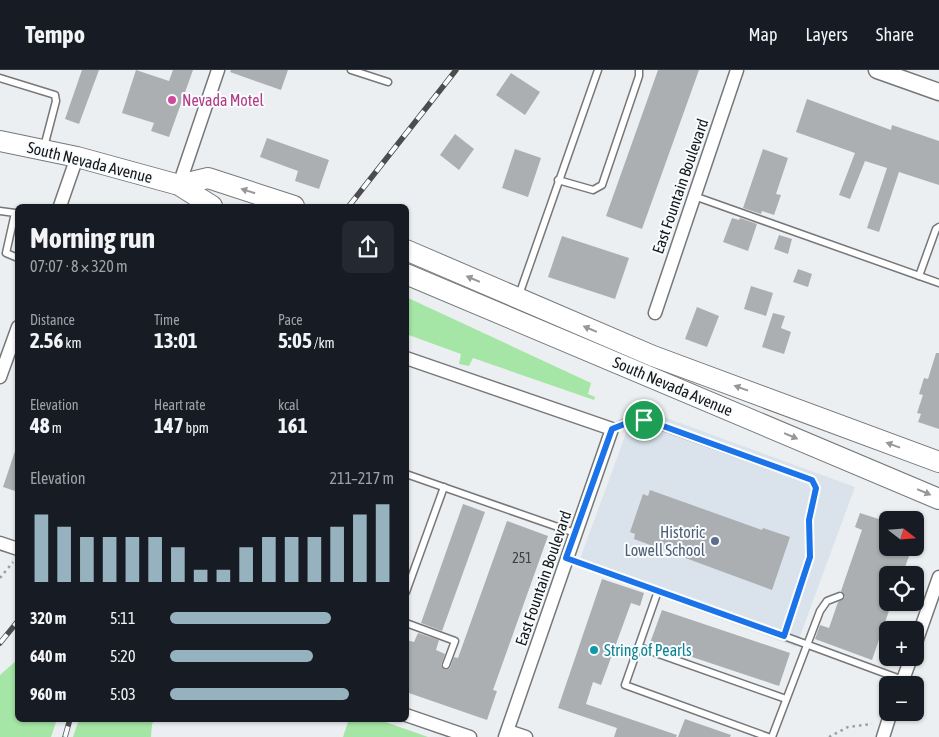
<!DOCTYPE html>
<meta charset="utf-8">
<style>
body{margin:0;font-family:"Asap Condensed",sans-serif;background:#242831;color:#f1f3f6;height:100vh;display:flex;flex-direction:column;font-size:19px;white-space:nowrap}
*{box-sizing:border-box;margin:0}
p{font-size:16px;color:#9ea1a6}
.icon{flex:none;width:28px;height:28px;fill:none;stroke:currentColor;stroke-width:2;stroke-linecap:round;stroke-linejoin:round}
.map{position:relative;flex:1;overflow:hidden}
.drawer{position:absolute;left:15px;top:134px;width:394px;height:518px;display:flex;flex-direction:column;background:#171b24;border-radius:8px;box-shadow:0 1px 4px #0004}
.drawer>*{flex:none}
.needle{width:32px;rotate:107deg}
.buttons{position:absolute;left:879px;top:441px;display:grid;gap:10px}
.buttons a{display:grid;place-items:center;width:45px;height:45px;border-radius:8px;background:#171b24;box-shadow:0 1px 4px #0004;font-size:25px}
.pin{position:absolute;display:grid;place-items:center;width:42px;height:42px;color:#fff;margin:-21px;border:2px solid #fff;border-radius:50%;box-shadow:0 1px 5px #0007}
.round{display:grid;place-items:center;flex:none;width:52px;height:52px;border-radius:8px;background:#242831}
.head{display:flex;align-items:center;justify-content:space-between;height:85px;padding:0 15px}
h1{font-size:28px;font-weight:700;line-height:38px}
.figures{display:grid;grid-template-columns:repeat(3,1fr);gap:8px;height:85px;padding:5px 15px}
.figures div{display:grid;align-content:center}
.figures b{font-size:21px;font-weight:700}
.figures small{font-size:14px;font-weight:400}
.figures p{font-size:14px}
.chart{height:140px;padding:10px 15px}
.chart p{display:flex;justify-content:space-between}
.chart svg{width:100%;height:90px;margin-top:5px;stroke:#97b2bf;stroke-width:6}
ul{padding:0 15px;list-style:none;font-size:16px}
li{display:grid;grid-template-columns:80px 60px 1fr;align-items:center;height:38px}
li i{height:12px;border-radius:6px;background:#97b2bf}
header{display:flex;align-items:center;gap:30px;box-sizing:border-box;height:70px;padding:0 25px;background:#171b24;border-bottom:1px solid #363941}
header strong{font-size:24px}
nav{display:flex;gap:28px;margin-inline-start:auto;font-size:18px}
.map>svg:first-child{display:block}
.built{fill:#dae3eb}
.green{fill:#a5e5a5}
.building{fill:#acafb1}
.lines{fill:none;stroke-linecap:round;stroke-linejoin:round}
.service-casing{stroke:#757779;stroke-width:9}
.minor-casing{stroke:#757779;stroke-width:15}
.tertiary-casing{stroke:#757779;stroke-width:19}
.primary-casing{stroke:#757779;stroke-width:22}
.path{stroke:#9b9d9f;stroke-width:2.5;stroke-dasharray:2.5 4;stroke-linecap:butt}
.service{stroke:#fff;stroke-width:6}
.minor{stroke:#fff;stroke-width:12}
.tertiary{stroke:#fff;stroke-width:16}
.primary{stroke:#fff;stroke-width:20}
.rail-casing{stroke:#4b4c4e;stroke-width:5.5}
.rail{stroke:#f9fcfe;stroke-width:4;stroke-dasharray:11;stroke-linecap:butt}
.oneway{fill:#979798}
.route-casing{stroke:#fff;stroke-width:10}
.route{stroke:#1a73e8;stroke-width:6}
.hotel-dot{fill:#d1479c;stroke:#f9fcfe;stroke-width:2}
.service-dot{fill:#5c6f8a;stroke:#f9fcfe;stroke-width:2}
.culture-dot{fill:#0f9aa8;stroke:#f9fcfe;stroke-width:2}
.labels{text-anchor:middle;dominant-baseline:central;stroke-width:4;stroke-linejoin:round;paint-order:stroke}
.number-label{font-size:14px;fill:#3c3e3f}
.hotel-label{font-size:16px;fill:#b23c85;stroke:#f9fcfe;text-anchor:start}
.street-label{font-size:16px;fill:#171819;stroke:#f9fcfe}
.service-label{font-size:16px;fill:#4e5e75;stroke:#f9fcfe;text-anchor:end}
.culture-label{font-size:16px;fill:#0d838f;stroke:#f9fcfe;text-anchor:start}
</style>
<header>
<strong>Tempo</strong>
<nav><a>Map</a><a>Layers</a><a>Share</a></nav>
</header>
<div class="map">
<svg width="939" height="667" viewBox="0 0 939 667">
<rect width="100%" height="100%" fill="#eceff1"/>
<polygon class="built" points="634,336 855,417 796,577 577,497 628,358"/>
<g class="green">
<polygon points="406,227 591,313 588,324 595,327 594,330 473,288 469,296 459,294 461,284 406,264"/>
<polygon points="17,590 18,649 57,649 51,667 0,667 0,605"/>
<polygon points="79,649 156,649 152,654 151,667 73,667"/>
<polygon points="349,649 377,649 428,667 343,667"/>
</g>
<g class="building">
<polygon points="82,0 99,0 79,54 65,49"/>
<polygon points="136,0 169,11 173,0 193,0 169,67 151,61 154,53 122,43"/>
<polygon points="231,0 288,0 281,20 230,2"/>
<polygon points="658,0 699,0 642,159 606,146"/>
<polygon points="511,3 540,22 525,45 496,25"/>
<polygon points="807,29 891,60 892,55 939,71 939,115 899,102 879,162 867,158 887,98 865,91 850,129 839,125 855,83 796,62"/>
<polygon points="455,64 474,79 459,100 440,85"/>
<polygon points="267,68 329,90 319,119 295,111 298,101 260,87"/>
<polygon points="515,79 541,88 528,127 502,118"/>
<polygon points="763,79 788,88 776,124 781,125 774,145 762,141 761,144 743,138"/>
<polygon points="732,148 739,150 740,148 757,154 748,181 723,172"/>
<polygon points="779,165 792,169 788,184 774,179"/>
<polygon points="562,166 629,188 615,229 548,207"/>
<polygon points="798,199 812,204 808,217 793,212"/>
<polygon points="751,216 773,223 766,246 744,239"/>
<polygon points="697,237 719,246 707,277 685,269"/>
<polygon points="773,243 785,246 781,258 791,262 784,284 762,277"/>
<polygon points="936,283 939,283 939,359 918,352 921,344 917,343 923,325 919,324 924,308 928,309"/>
<polygon points="15,381 18,382 18,422 3,417"/>
<polygon points="650,420 762,460 763,458 790,467 772,520 634,469 635,464 630,462 643,424 648,426"/>
<polygon points="463,434 485,442 442,561 421,553"/>
<polygon points="860,443 888,452 888,478 912,478 902,505 888,505 888,532 892,532 872,590 815,569 820,555 829,558 838,532 845,527 841,521 862,460 855,457"/>
<polygon points="507,451 548,466 493,620 497,621 487,650 406,622 406,570 414,572 418,563 439,570 436,580 445,584 441,595 445,600 450,598 454,587 458,588"/>
<polygon points="602,509 644,523 640,536 631,533 601,615 593,612 586,634 677,665 676,667 614,667 617,658 558,638"/>
<polygon points="662,540 790,583 779,616 650,573"/>
<polygon points="685,649 731,665 730,667 678,667"/>
</g>
<g class="lines">
<g class="service-casing">
<g id="service">
<polyline points="351,0 388,12"/>
<polyline points="0,8 55,25 56,31 44,77"/>
<polyline points="558,110 593,120 602,115 639,6 639,0"/>
<polyline points="694,126 939,213"/>
<polyline points="0,141 15,143 6,183 18,188"/>
<polyline points="919,206 936,159 939,157"/>
<polyline points="519,225 598,0"/>
<polyline points="406,404 575,463"/>
<polyline points="566,488 784,566 810,487 809,450 816,418 812,410 644,350 628,351 612,359"/>
<polyline points="658,521 625,615 768,667"/>
<polyline points="406,522 444,417"/>
<polyline points="406,553 455,571 446,595"/>
<polyline points="784,566 903,610"/>
<polyline points="639,577 786,629"/>
<polyline points="772,667 820,541 827,531 840,526"/>
</g>
</g>
<g class="minor-casing">
<g id="minor">
<polyline points="179,115 218,0"/>
<polyline points="60,136 77,87"/>
<polyline points="655,243 737,0"/>
<polyline points="406,288 612,359 505,667"/>
<polyline points="0,307 18,257"/>
<polyline points="0,473 18,479"/>
<polyline points="915,575 939,507"/>
<polyline points="901,615 911,588"/>
<polyline points="406,645 470,667"/>
<polyline points="508,661 526,667"/>
<polyline points="883,667 891,642"/>
</g>
</g>
<g class="tertiary-casing">
<polyline id="tertiary" points="877,0 939,22"/>
</g>
<g class="primary-casing">
<g id="primary">
<polyline points="0,71 77,87 179,115 212,136"/>
<polyline points="179,115 208,108 294,136"/>
<polyline points="406,180 653,286 939,392"/>
<polyline points="406,204 939,429"/>
</g>
</g>
<g class="path">
<polyline points="0,508 13,492"/>
<polyline points="880,633 886,615"/>
<polyline points="829,667 848,657 872,654"/>
</g>
<use href="#service" class="service"/>
<use href="#minor" class="minor"/>
<use href="#tertiary" class="tertiary"/>
<use href="#primary" class="primary"/>
<g class="rail-casing">
<g id="rail">
<polyline points="349,136 456,0"/>
<polyline points="0,573 18,551"/>
<polyline points="65,667 70,649"/>
</g>
</g>
<use href="#rail" class="rail"/>
</g>
<defs><path id="oneway-solid" d="M-6-.8H1V-3.2L6.5 0L1 3.2V.8H-6Z" transform="scale(1.25)"/></defs>
<g class="oneway">
<use href="#oneway-solid" transform="translate(248 121) rotate(-162)"/>
<use href="#oneway-solid" transform="translate(473 209) rotate(-157)"/>
<use href="#oneway-solid" transform="translate(590 259) rotate(-157)"/>
<use href="#oneway-solid" transform="translate(741 318) rotate(-160)"/>
<use href="#oneway-solid" transform="translate(791 366) rotate(23)"/>
<use href="#oneway-solid" transform="translate(893 375) rotate(-160)"/>
<use href="#oneway-solid" transform="translate(924 422) rotate(23)"/>
</g>
<g class="lines">
<g class="route-casing">
<polygon id="route" points="637,349 652,352 812,410 816,418 809,450 810,487 784,566 566,488 612,359"/>
</g>
<use href="#route" class="route"/>
</g>
<circle class="hotel-dot" cx="172" cy="30" r="5"/>
<circle class="service-dot" cx="715" cy="471" r="5"/>
<circle class="culture-dot" cx="594" cy="580" r="5"/>
<g class="labels">
<g class="number-label">
<text x="522" y="488">251</text>
</g>
<g class="hotel-label">
<text x="182" y="30">Nevada Motel</text>
</g>
<g class="street-label">
<text transform="translate(90 92) rotate(14)">South Nevada Avenue</text>
<text transform="translate(680 116) rotate(-71)">East Fountain Boulevard</text>
<text transform="translate(673 316) rotate(23)">South Nevada Avenue</text>
<text transform="translate(543 508) rotate(-71)">East Fountain Boulevard</text>
</g>
<g class="service-label">
<text x="705" y="462">Historic<tspan x="705" dy="18">Lowell School</tspan></text>
</g>
<g class="culture-label">
<text x="604" y="580">String of Pearls</text>
</g>
</g>
</svg>
<div class="buttons">
<a><svg class="needle" viewBox="-14 -14 28 28"><path d="M0-13l5 13h-10z" fill="#e53935"/><path d="M0 13l5-13h-10z" fill="#9ea1a6"/></svg></a>
<a><svg class="icon" aria-label="locate" viewBox="0 0 24 24"><circle cx="12" cy="12" r="6"/><path d="M12 2v4M12 18v4M2 12h4M18 12h4"/></svg></a>
<a>+</a>
<a>−</a>
</div>
<div class="pin" style="left:644px;top:350px;background:#1e9e55"><svg class="icon" aria-label="arrive" viewBox="0 0 24 24"><path d="M6 21V4h12l-3 4 3 4H6"/></svg></div>
<section class="drawer">
<div class="head"><div><h1>Morning run</h1><p>07:07 · 8 × 320 m</p></div><a class="round"><svg class="icon" aria-label="share" viewBox="0 0 24 24"><path d="M12 15V3M7 8l5-5 5 5M5 13v7h14v-7"/></svg></a></div>
<div class="figures">
<div><p>Distance</p><b>2.56<small> km</small></b></div>
<div><p>Time</p><b>13:01</b></div>
<div><p>Pace</p><b>5:05<small> /km</small></b></div>
</div>
<div class="figures">
<div><p>Elevation</p><b>48<small> m</small></b></div>
<div><p>Heart rate</p><b>147<small> bpm</small></b></div>
<div><p>kcal</p><b>161</b></div>
</div>
<div class="chart"><p><span>Elevation</span>211–217 m</p>
<svg viewBox="0 0 160 44" preserveAspectRatio="none"><path d="M5 44V11M15 44V17M25 44V22M35 44V22M45 44V22M55 44V22M65 44V27M75 44V38M85 44V38M95 44V27M105 44V22M115 44V22M125 44V22M135 44V17M145 44V11M155 44V6"/></svg>
</div>
<ul>
<li><b>320 m</b>5:11<i style="width:72%"></i></li>
<li><b>640 m</b>5:20<i style="width:64%"></i></li>
<li><b>960 m</b>5:03<i style="width:80%"></i></li>
</ul>
</section>
</div>
